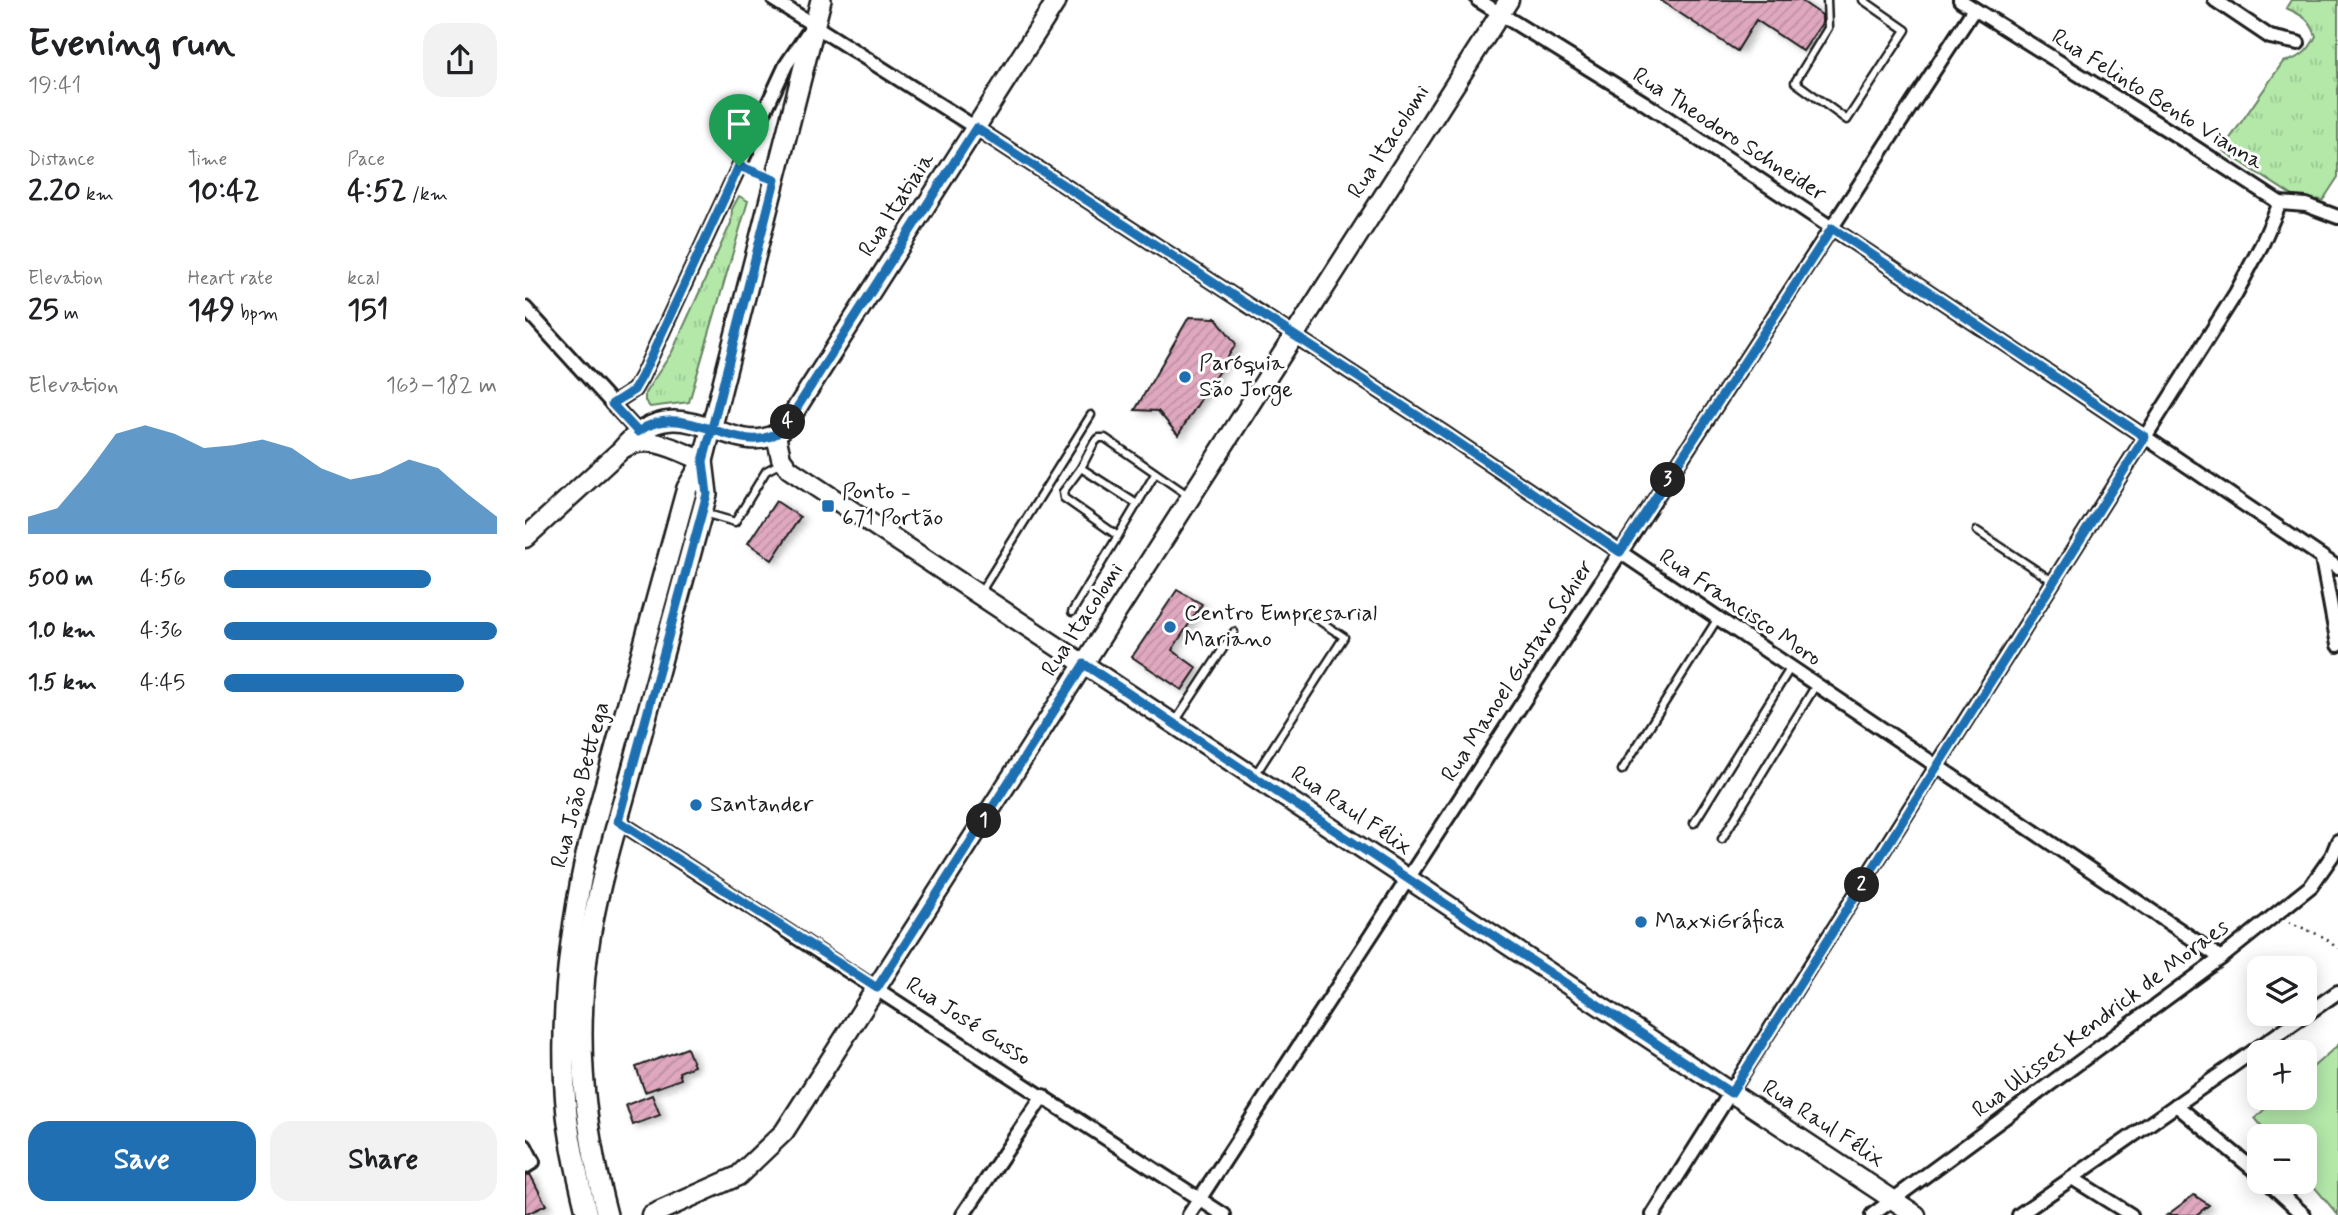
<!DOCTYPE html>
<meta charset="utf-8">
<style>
body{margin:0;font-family:Mynerve,sans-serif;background:#f2f2f2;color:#202124;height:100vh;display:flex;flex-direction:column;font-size:26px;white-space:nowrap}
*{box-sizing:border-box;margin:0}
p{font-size:23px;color:#757577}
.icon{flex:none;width:38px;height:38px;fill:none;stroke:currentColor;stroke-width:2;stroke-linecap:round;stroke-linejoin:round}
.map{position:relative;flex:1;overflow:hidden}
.sheet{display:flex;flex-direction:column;background:#fff;width:525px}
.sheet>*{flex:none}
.buttons{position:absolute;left:1722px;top:956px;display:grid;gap:14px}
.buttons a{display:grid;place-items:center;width:70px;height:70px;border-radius:14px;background:#fff;box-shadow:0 4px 18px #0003;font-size:35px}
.pin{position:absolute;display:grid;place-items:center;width:60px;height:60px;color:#fff;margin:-72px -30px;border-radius:50% 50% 50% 0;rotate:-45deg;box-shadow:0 0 7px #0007}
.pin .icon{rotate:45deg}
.km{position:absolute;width:35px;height:35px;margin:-18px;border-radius:50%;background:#222;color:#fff;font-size:19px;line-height:35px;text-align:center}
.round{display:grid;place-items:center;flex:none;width:74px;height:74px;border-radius:21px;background:#f2f2f2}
.head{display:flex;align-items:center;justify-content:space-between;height:119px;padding:0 28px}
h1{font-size:38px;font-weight:800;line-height:52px}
.stats{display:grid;grid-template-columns:repeat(3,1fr);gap:10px;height:119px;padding:7px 28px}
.stats div{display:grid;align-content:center}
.stats b{font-size:30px;font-weight:800}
.stats small{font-size:19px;font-weight:400}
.stats p{font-size:19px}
.chart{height:196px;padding:14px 28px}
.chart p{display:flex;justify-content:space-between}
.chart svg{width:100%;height:126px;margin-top:7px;fill:#1f6fb2;opacity:.7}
.cta{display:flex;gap:14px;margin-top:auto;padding:14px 28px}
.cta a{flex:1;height:80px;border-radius:21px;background:#1f6fb2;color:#fff;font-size:28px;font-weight:800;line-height:80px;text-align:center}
.cta a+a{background:#f2f2f2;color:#202124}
ul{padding:0 28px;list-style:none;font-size:23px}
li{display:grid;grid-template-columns:112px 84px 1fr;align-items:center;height:52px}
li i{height:18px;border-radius:9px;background:#1f6fb2}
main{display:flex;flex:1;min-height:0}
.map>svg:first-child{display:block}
.grass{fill:#b3e8a9;stroke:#688262;stroke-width:2}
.park{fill:url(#park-tufts);stroke:#688262;stroke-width:2}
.building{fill:url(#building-hatch);stroke:#1c1c1c;stroke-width:2;filter:url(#shadow)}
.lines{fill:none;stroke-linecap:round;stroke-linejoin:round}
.lane-casing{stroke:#1c1c1c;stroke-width:11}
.street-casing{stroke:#1c1c1c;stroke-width:18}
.secondary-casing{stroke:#1c1c1c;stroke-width:23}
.primary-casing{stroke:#1c1c1c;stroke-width:24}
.path{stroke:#1c1c1c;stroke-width:2.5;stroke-dasharray:2 5;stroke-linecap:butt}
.lane{stroke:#fff;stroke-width:6}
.street{stroke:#fff;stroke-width:12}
.secondary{stroke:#fff;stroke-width:18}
.primary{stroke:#fff;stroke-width:19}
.route-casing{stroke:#fff;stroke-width:14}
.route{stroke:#1f6fb2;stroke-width:9}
.poi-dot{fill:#1f6fb2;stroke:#fff;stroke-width:2.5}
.labels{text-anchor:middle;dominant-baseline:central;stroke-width:6;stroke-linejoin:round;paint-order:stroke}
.street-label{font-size:23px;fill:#1c1c1c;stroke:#fff}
.poi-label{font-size:23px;fill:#1c1c1c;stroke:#fff;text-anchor:start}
</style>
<main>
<section class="sheet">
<div class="head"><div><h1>Evening run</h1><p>19:41</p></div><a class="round"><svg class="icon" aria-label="share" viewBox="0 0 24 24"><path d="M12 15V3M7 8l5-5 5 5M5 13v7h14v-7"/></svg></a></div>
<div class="stats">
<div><p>Distance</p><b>2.20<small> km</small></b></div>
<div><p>Time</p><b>10:42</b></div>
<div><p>Pace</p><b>4:52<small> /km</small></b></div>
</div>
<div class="stats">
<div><p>Elevation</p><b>25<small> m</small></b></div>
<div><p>Heart rate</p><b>149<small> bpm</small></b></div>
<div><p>kcal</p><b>151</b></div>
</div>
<div class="chart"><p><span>Elevation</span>163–182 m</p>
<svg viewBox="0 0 160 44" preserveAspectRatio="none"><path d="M0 44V38L10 35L20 23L30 9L40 6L50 9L60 14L70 13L80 11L90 14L100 21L110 25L120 23L130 18L140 21L150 30L160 38V44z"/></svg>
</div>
<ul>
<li><b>500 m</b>4:56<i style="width:76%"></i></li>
<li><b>1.0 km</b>4:36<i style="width:100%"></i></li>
<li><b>1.5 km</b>4:45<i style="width:88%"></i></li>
</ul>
<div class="cta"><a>Save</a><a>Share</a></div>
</section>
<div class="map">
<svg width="1813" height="1215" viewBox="0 0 1813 1215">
<defs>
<pattern id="park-tufts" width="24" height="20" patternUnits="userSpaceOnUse" patternTransform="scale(1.75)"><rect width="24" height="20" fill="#b3e8a9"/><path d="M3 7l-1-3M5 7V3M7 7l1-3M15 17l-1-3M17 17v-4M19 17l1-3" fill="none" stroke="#99c691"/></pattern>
<pattern id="building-hatch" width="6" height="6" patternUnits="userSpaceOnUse" patternTransform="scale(1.75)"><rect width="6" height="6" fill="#dfa8be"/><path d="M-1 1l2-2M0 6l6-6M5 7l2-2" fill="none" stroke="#bf90a3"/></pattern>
<filter id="shadow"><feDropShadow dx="5" dy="3" stdDeviation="3.5" flood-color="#0004"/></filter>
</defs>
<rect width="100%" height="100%" fill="#fff"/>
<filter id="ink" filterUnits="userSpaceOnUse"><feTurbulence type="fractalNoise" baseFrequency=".0143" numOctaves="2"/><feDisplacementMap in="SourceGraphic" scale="14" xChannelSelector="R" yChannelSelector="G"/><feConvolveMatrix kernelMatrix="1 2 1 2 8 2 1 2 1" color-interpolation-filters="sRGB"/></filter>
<g filter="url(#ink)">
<polygon class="grass" points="1813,1045 1813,1215 1780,1176 1780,1136 1745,1136 1730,1118 1753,1097 1780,1097 1780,1074"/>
<g class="park">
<path d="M1766 0H1813V177L1798 200 1771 198 1697 150 1758 62C1776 58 1783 52 1791 36 1785 19 1777 15 1761 8Z"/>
<polygon points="214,196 223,201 164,402 125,407 120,401 120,393 147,352 206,223 207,209"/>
</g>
<g class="building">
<polygon points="1135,0 1275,0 1297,15 1297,23 1278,51 1231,20 1212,51"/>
<polygon points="664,317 691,318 711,344 653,435 633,411 610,410"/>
<polygon points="251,501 275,517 247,560 223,543"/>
<polygon points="652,590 677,604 647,650 672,668 657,690 607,657"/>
<polygon points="162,1048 169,1066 154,1072 156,1079 120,1092 111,1067"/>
<polygon points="127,1095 135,1115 108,1125 101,1105"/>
<polygon points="5,1174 21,1205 0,1215 0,1176"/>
<polygon points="1669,1195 1684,1205 1671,1215 1642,1215"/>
</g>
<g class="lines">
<g class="lane-casing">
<g id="lane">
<polyline points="1302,0 1303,28 1270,82 1322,120 1381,30 1338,0"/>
<polyline points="556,468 612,504"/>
<polyline points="630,474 593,536 539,498 538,492 556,468 569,443 574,438 580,438 664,496"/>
<polyline points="179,513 210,522 241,471 252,465 259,466"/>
<polyline points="1452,531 1529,582"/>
<polyline points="455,593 566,415"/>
<polyline points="547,612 593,536"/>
<polyline points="650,722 709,632"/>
<polyline points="1097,770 1193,618"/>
<polyline points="730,775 819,637 781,612"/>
<polyline points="1169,823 1266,667"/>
<polyline points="1197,839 1291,685"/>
</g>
</g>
<g class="street-casing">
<g id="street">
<polyline points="249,0 451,128 919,433 1696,958"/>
<polyline points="953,0 1118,102 1620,437 1813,568"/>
<polyline points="1435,0 1649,134 1755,203 1781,205 1813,217"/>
<polyline points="1690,0 1745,37 1773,43"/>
<polyline points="0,308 113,432"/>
<polyline points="87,404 109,390 117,376 261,65 284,31"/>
<polyline points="1797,559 1813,645"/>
<polyline points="93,821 699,1215"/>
<polyline points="1651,1105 1734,1174"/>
<polyline points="0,1146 8,1162 0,1167"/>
<polyline points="1547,1178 1606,1215"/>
<polyline points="1742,1181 1779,1215"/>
<polyline points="438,1215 518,1096"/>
<polyline points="664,1215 1449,9"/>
<polyline points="1128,1215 1711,293 1737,244 1755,203"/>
<polyline points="1347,1215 1696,958 1786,886 1807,856 1813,841"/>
<polyline points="1494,1215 1813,992"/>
</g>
</g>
<g class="secondary-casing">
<g id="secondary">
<polyline points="251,435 256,458 264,469 1391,1215"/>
<path d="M99 448C125 433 153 451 178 461"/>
<path d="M0 538 96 450C156 376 211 470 259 428L532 0"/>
<polyline points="126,1215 213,1176 259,1132 984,0"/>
</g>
</g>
<g class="primary-casing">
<g id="primary">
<path d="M62 1215C54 1182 46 1149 42 1115 33 1028 43 941 61 855L162 488 178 461 296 0"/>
<path d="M82 1215C57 1120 49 1028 66 931 77 870 96 811 112 751 135 665 158 580 182 494L178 461"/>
</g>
</g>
<polyline class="path" points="1764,922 1799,937 1813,949"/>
<use href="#lane" class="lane"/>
<use href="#street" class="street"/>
<use href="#secondary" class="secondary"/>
<use href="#primary" class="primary"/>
</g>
</g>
<g class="lines" filter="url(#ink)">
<g class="route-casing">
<path id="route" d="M214 166 250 180 187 428 178 461 182 494 93 821 352 988 559 664 1206 1093 1620 437 1307 228 1095 552 919 433 451 128 259 428C217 465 162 395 113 432L87 404 109 390 117 376 214 166"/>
</g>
<use href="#route" class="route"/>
</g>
<g class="poi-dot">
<circle cx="660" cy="377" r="7"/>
<rect x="296" y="499" width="14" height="14" rx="3.5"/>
<circle cx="645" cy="627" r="7"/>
<circle cx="171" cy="805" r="7"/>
<circle cx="1116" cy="922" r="7"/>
</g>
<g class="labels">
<g class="street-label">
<text transform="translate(1632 100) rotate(32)">Rua Felinto Bento Vianna</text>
<text transform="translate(1204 135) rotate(33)">Rua Theodoro Schneider</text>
<text transform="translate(864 142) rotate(-57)">Rua Itacolomi</text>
<text transform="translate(372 205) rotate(-57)">Rua Itatiaia</text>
<text transform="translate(1215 608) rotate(34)">Rua Francisco Moro</text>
<text transform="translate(558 620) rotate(-57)">Rua Itacolomi</text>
<text transform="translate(993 671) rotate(-57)">Rua Manoel Gustavo Schier</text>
<text transform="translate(56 785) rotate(-75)">Rua João Bettega</text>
<text transform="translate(826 811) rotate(34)">Rua Raul Félix</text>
<text transform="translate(1576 1019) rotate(-37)">Rua Ulisses Kendrick de Moraes</text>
<text transform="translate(443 1022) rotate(33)">Rua José Gusso</text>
<text transform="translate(1298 1124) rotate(33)">Rua Raul Félix</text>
</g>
<g class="poi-label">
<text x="674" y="364">Paróquia<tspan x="674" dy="26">São Jorge</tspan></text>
<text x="317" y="493">Ponto -<tspan x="317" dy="26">671 Portão</tspan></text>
<text x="659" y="614">Centro Empresarial<tspan x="659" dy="26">Mariano</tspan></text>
<text x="185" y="805">Santander</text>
<text x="1130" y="922">MaxxiGráfica</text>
</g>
</g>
</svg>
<div class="buttons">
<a><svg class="icon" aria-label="layers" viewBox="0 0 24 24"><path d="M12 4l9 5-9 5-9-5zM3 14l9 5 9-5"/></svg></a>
<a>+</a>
<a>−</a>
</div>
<div class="pin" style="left:214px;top:166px;background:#1e9e55"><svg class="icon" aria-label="arrive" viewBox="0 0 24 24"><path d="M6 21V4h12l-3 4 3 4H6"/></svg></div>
<b class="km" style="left:459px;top:821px">1</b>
<b class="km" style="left:1337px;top:885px">2</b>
<b class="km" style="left:1143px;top:480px">3</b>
<b class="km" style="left:263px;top:422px">4</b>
</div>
</main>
